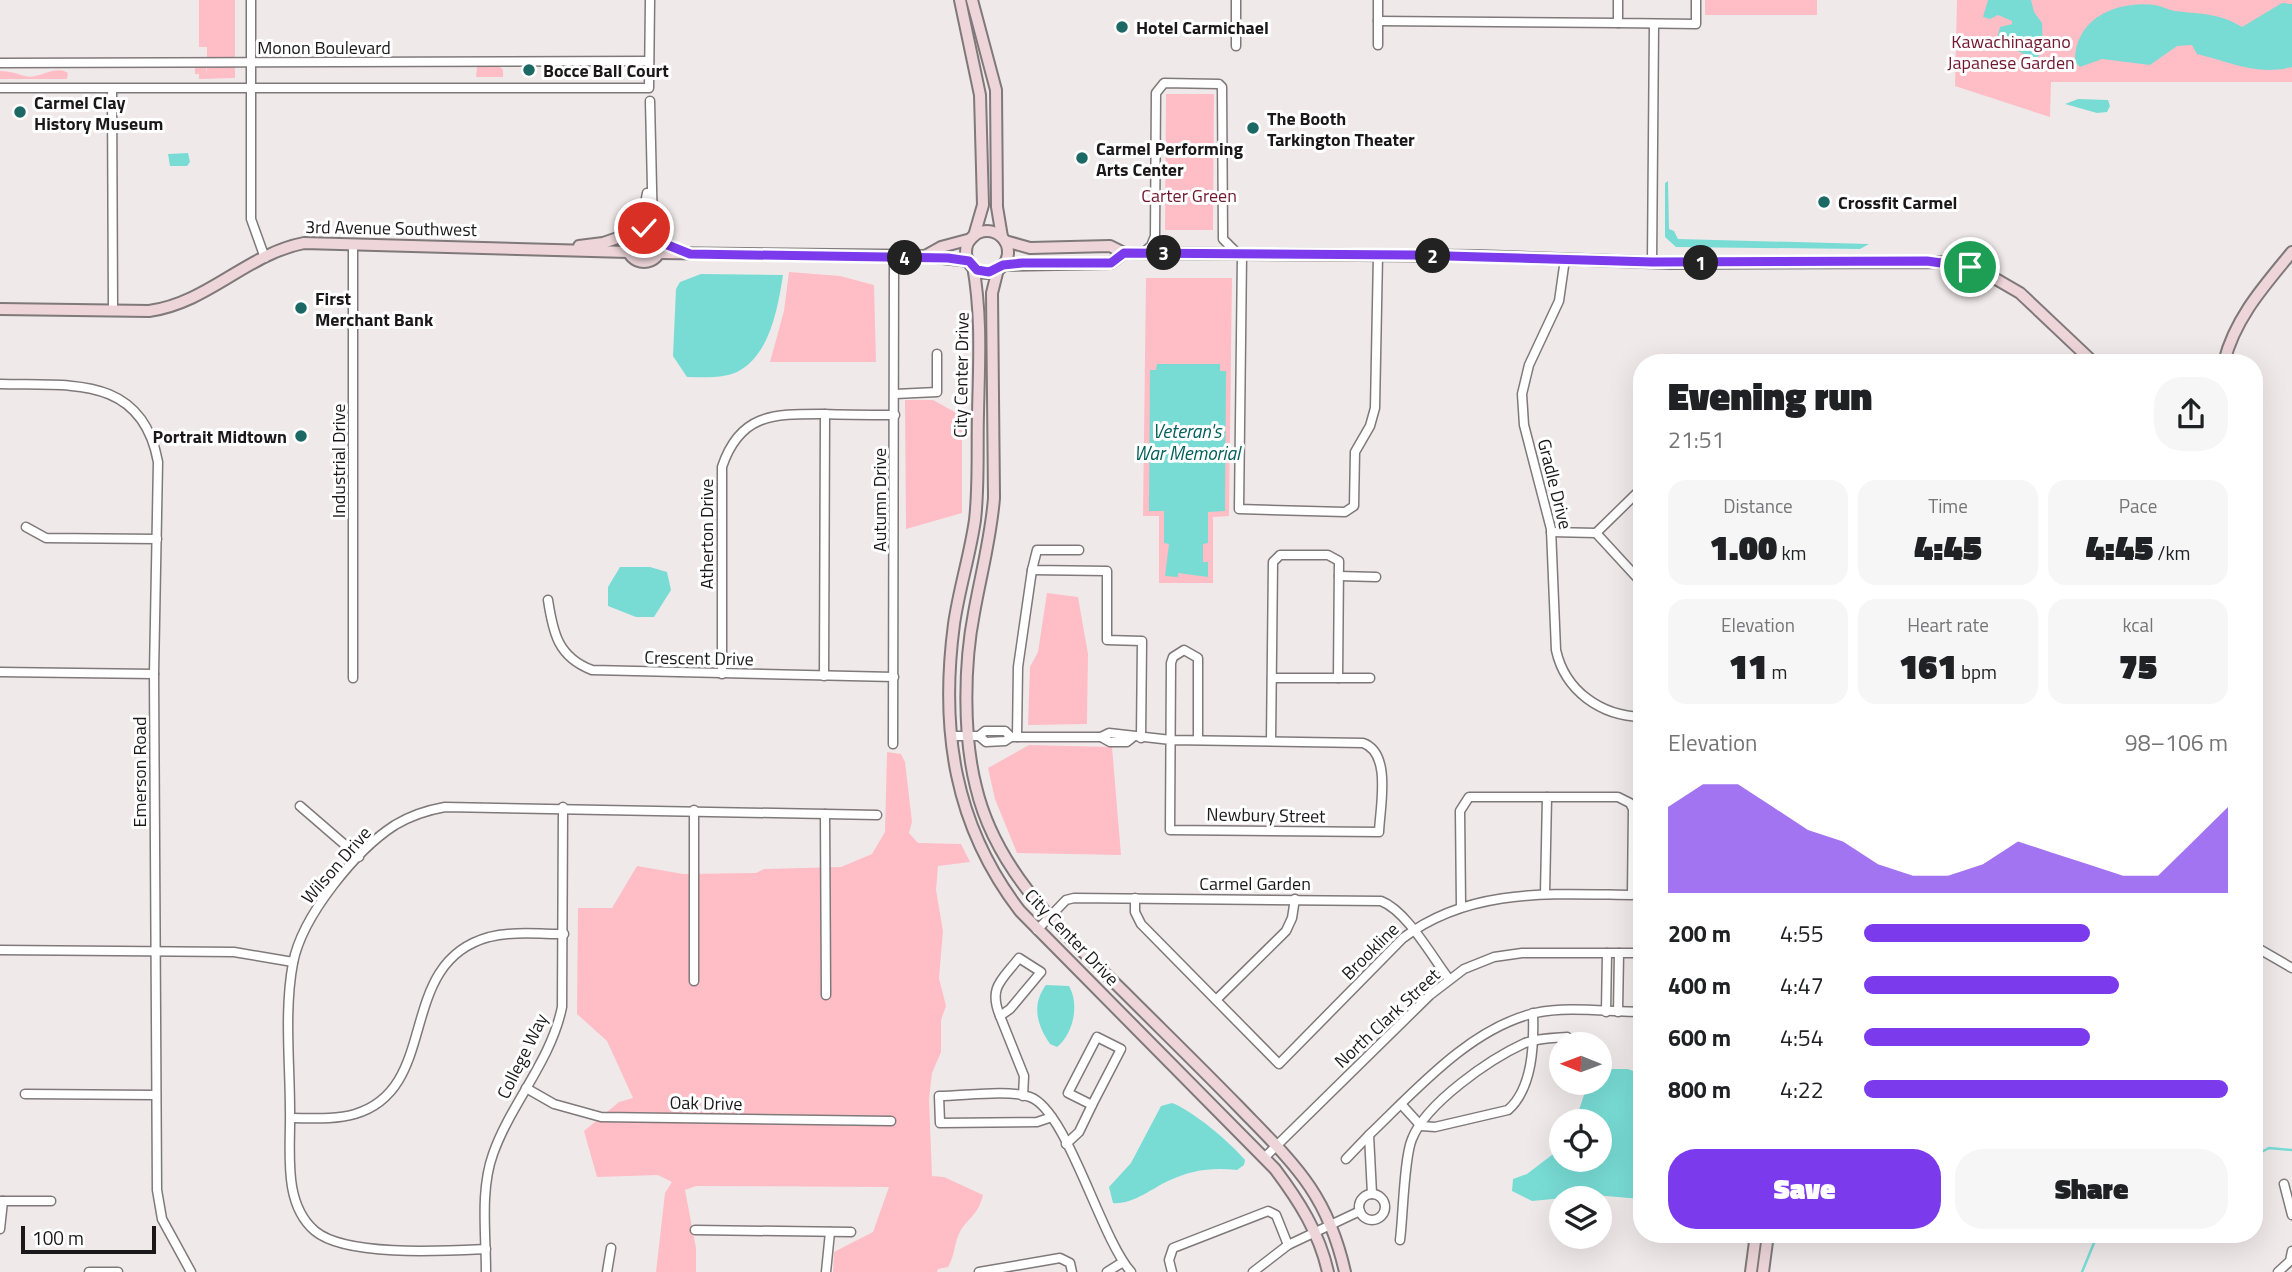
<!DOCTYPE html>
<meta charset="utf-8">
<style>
body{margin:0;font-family:"Titillium Web",sans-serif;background:#f6f6f6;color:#202124;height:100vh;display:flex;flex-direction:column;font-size:26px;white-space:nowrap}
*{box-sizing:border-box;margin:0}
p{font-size:23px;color:#757577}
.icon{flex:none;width:38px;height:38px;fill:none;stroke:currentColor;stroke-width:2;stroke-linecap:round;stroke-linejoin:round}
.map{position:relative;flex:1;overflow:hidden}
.sheet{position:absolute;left:1633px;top:354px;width:630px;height:889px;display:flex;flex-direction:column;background:#fff;border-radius:28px;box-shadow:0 7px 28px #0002}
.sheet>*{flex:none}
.needle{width:46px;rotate:271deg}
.buttons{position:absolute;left:1549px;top:1032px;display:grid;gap:14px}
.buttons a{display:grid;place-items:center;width:63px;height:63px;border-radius:50%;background:#fff;box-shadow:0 7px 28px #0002;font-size:35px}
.scale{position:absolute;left:21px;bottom:18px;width:135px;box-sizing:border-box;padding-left:7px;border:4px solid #1a1818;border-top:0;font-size:19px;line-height:24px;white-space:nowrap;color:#1a1818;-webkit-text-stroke:5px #fff;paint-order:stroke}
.pin{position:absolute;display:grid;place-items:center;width:60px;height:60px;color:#fff;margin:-30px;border:4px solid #fff;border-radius:50%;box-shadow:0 2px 7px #0007}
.km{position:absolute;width:35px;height:35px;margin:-18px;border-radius:50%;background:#222;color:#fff;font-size:19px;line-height:35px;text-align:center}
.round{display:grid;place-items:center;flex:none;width:74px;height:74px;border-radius:28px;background:#f6f6f6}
.summary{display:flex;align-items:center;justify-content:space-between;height:119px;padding:0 35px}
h1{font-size:38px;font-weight:800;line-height:52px}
.figures{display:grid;grid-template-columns:repeat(3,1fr);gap:10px;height:119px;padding:7px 35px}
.figures div{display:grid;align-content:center;border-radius:18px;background:#f6f6f6;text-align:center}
.figures b{font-size:35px;font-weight:800}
.figures small{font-size:19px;font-weight:400}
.figures p{font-size:19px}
.chart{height:196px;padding:14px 35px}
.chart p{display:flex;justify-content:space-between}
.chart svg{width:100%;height:126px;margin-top:7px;fill:#7c3aed;opacity:.7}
.action{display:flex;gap:14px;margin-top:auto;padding:14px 35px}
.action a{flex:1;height:80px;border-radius:28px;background:#7c3aed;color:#fff;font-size:28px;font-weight:800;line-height:80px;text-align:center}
.action a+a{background:#f6f6f6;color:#202124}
ul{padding:0 35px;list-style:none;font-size:23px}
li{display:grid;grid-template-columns:112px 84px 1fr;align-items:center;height:52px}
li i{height:18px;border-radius:9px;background:#7c3aed}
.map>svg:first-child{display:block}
.green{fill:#ffbdc6}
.water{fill:#78dcd5}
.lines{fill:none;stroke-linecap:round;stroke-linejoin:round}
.stream{stroke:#78dcd5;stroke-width:2.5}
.street-casing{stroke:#7f797a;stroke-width:11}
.secondary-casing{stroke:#7f797a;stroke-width:14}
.street{stroke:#fff;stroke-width:8}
.secondary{stroke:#edd5d9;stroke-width:10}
.route-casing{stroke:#fff;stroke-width:14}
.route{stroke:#7c3aed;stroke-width:9}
.poi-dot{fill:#1c6864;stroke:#fff;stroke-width:2.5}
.labels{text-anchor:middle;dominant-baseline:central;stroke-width:6;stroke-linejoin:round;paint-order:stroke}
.poi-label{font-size:18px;font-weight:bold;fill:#1a1818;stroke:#fff;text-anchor:start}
.park-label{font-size:18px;fill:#711631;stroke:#fff}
.street-label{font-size:18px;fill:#1a1818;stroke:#fff}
.water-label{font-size:19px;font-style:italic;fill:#03605c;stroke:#fff}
</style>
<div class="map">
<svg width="2292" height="1272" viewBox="0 0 2292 1272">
<rect width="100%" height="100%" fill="#f0e9ea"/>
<g class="green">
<polygon points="199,0 235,0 235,78 199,79 199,74 195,74 195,67 206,67 207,74 207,47 199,47"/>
<rect x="1705" y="0" width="112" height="15"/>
<polygon points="1957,0 2292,0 2292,82 2051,82 2050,117 1955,86"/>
<polygon points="497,64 503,70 503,77 476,77 477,67"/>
<path d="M0 71C17 71 25 79 35 76 44 75 57 66 68 73L67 79H0Z"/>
<polygon points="1166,94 1214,94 1213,230 1165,230"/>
<polygon points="789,272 840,276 874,285 876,362 770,362 784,311"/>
<polygon points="1146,278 1232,278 1229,516 1213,517 1213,583 1159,583 1159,516 1143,516"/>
<polygon points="905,400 933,400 962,416 962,513 906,529"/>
<polygon points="1047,593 1078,597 1088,654 1087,724 1028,725 1030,667 1038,652"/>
<polygon points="1029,745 1112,747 1121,855 1017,853 995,799 988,768"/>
<path d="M887 752 901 754 905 762 912 822 909 833 918 843 961 844 970 862 938 866 936 890 943 931 939 978 946 1006 941 1020V1052L932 1073 929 1099 932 1176 944 1177 983 1195C977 1219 966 1217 958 1236 954 1247 954 1257 948 1267L938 1269 937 1272H833L834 1252 873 1232 889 1187 696 1186 685 1190 696 1248V1272H656L665 1193 672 1182 658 1175 597 1177 584 1131 619 1102 633 1098 607 1041 577 1014 578 908H612L637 866 683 874 756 873 764 869 841 867 872 854 885 832Z"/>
</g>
<g class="water">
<polygon points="1988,0 2031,0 2034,12 2042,23 2043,52 2034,60 1997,39 2000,27 2012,24 2012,21 1998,15 1990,19 1983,17"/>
<path d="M2282 3 2292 4V67C2257 76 2230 62 2197 54L2192 45 2177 46 2150 65 2102 59 2080 67 2075 62C2074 19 2116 0 2155 5 2162 6 2168 10 2175 11 2200 14 2220 13 2242 27Z"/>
<polygon points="2078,99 2108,100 2110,106 2107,112 2097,113 2065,104"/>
<polygon points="188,153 190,162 187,166 170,166 168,154"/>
<polygon points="1668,181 1669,229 1674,231 1678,239 1869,244 1860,249 1676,247 1665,237 1665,183"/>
<path d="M701 274 783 275C778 307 770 356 737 372 721 379 704 377 687 377L673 356 676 289 680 282Z"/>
<polygon points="1157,364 1220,364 1220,371 1226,371 1225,511 1208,512 1208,543 1203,544 1203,562 1208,562 1208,577 1178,573 1178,577 1165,576 1169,544 1164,543 1164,511 1149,511 1150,370 1156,370"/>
<polygon points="620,567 650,567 667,572 671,590 654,617 636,617 608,606 608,587"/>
<path d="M1046 985 1069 986C1080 1005 1073 1034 1057 1047L1050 1044C1037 1025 1031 1005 1046 985Z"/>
<polygon points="1612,1069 1628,1069 1641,1074 1641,1199 1594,1195 1532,1201 1512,1191 1513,1179 1527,1174 1561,1148 1561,1160 1600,1160 1600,1122 1575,1122 1588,1083 1600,1083 1600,1073"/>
<path d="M1172 1103C1192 1110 1231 1143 1245 1160L1244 1165 1237 1170C1212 1167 1191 1170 1168 1181 1151 1189 1132 1205 1113 1203L1109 1187 1131 1163 1161 1106Z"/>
<polygon points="2254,1154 2261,1170 2259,1193 2254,1195"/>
</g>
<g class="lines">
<g class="stream">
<polyline points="2254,1156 2269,1148 2292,1150"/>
<polyline points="2082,1272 2094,1243 2109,1234"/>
</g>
<g class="street-casing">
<g id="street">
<polyline points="251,0 251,219 265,258"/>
<polyline points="1618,0 1618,23 1696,24 1696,0"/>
<polyline points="1378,21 1618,23"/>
<polyline points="1378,45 1378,0"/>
<polyline points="1236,46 1236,0"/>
<polyline points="0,63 649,61"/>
<polyline points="0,88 649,88 650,0"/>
<polyline points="112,89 113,310"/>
<polyline points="650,101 653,231"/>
<polyline points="640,229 647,193"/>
<polyline points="353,244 353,678"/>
<polyline points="1143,253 1151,246 1155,236 1156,93 1164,83 1219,84 1222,87 1223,239 1238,254"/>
<polyline points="1242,254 1239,509 1345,512 1354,506 1355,452 1370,426 1375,408 1378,255"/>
<path d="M1565 259 1559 301 1529 365 1522 394 1524 425 1551 529 1556 650C1565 691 1601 716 1642 717"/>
<polyline points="1652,262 1654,24"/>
<path d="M0 384C69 386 142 374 158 462L154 674 157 1190 162 1219 191 1272"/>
<polyline points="895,394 937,392 937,354"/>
<polyline points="26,527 46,538 157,539"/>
<polyline points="1551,532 1596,533 1642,488"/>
<polyline points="1596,533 1642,583"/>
<polyline points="1079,550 1037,550 1032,570 1107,571 1107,640 1142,641 1141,738"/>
<polyline points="1339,576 1376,577"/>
<path d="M548 600C553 633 558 657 592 670L894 677"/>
<polyline points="0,672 154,674"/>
<path d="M722 674V467C740 413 774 414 823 414 847 415 871 415 895 415"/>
<polyline points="824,676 825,414"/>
<polyline points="1272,678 1370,678"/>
<polyline points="951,736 979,736 985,731 1005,731 1011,737"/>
<path d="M979 736 986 742 1005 741 1011 737H1101L1109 733 1171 740 1363 743C1392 753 1380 807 1379 832L1170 830 1171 663 1173 657 1184 650 1198 658V740"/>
<polyline points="1017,737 1018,667 1032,570"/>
<polyline points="1101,737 1110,742 1127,742 1132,738"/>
<polyline points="1271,741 1273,562 1280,555 1328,555 1339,561 1338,678"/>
<polyline points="893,744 894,257"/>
<polyline points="300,806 359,857"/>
<polyline points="694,810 694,981"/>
<polyline points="825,814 826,995"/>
<polyline points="1545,894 1547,797"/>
<path d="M1135 898V912L1141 924 1279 1064 1403 938C1470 887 1552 894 1632 895L1633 809 1630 803 1618 797H1469L1460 811 1461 906"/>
<path d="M1037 930 1066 900 1074 898 1381 901C1407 911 1432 957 1449 979"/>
<polyline points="2254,946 2292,968"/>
<polyline points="0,950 234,952 293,962"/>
<path d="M1019 958 1041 972 1010 1009 1000 1016C988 987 1002 980 1019 958Z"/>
<polyline points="1216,1000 1286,931 1292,918 1295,899"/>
<polyline points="1606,1012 1607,953"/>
<polyline points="1618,1012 1619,953"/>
<polyline points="1000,1016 1024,1076 1023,1096"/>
<polygon points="1097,1037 1121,1049 1092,1105 1068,1093"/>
<polyline points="526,1088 554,1104 601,1117 891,1121"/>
<polyline points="25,1094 156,1095"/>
<path d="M1401 1104 1421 1126 1435 1127 1508 1110C1533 1088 1534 1044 1533 1013"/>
<path d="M1052 1117 1037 1122 940 1123 939 1096C964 1096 1007 1089 1030 1097 1067 1110 1100 1237 1131 1272"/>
<path d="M291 1118C311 1118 334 1120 355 1114 442 1088 394 963 489 937 513 931 540 934 564 934"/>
<polyline points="1066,1144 1079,1132 1092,1105"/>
<polyline points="1264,1158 1430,995 1464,969 1494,957 1522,953 1642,953"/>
<polyline points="1346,1159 1369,1135"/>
<polyline points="2284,1184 2292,1215"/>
<path d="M1372 1194 1369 1135C1415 1091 1470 1028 1535 1013 1568 1006 1608 1012 1642 1012"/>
<circle cx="1372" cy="1207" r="13"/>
<polyline points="0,1201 51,1201"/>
<polyline points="0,1229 3,1201"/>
<polyline points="695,1230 851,1232"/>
<polyline points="1699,1234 1706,1236 1714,1234"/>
<path d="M1400 1240C1403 1218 1404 1157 1412 1139 1426 1103 1490 1059 1525 1043 1538 1038 1553 1038 1567 1037"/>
<path d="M486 1249C445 1251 346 1257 315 1231 282 1203 291 1150 290 1111 290 1063 284 1010 293 963 302 916 356 850 395 825 410 816 428 810 445 807L877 815"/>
<polyline points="89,1272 118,1272"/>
<path d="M486 1272C486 1233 480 1190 493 1154 511 1103 551 1061 562 1007L563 807"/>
<polyline points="607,1272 611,1248"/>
<polyline points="826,1272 830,1232"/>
<polyline points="979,1272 1060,1258 1070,1263 1072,1272"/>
<polyline points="1107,1272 1123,1262"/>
<polyline points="1172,1272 1169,1260 1173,1248 1268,1211 1276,1215 1288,1245"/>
<polyline points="1253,1272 1288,1245 1360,1211"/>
<polyline points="2278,1272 2290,1261 2292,1251"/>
</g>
</g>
<g class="secondary-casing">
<g id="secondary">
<polyline points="960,0 980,95 983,205 974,236"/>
<polyline points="972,0 996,90 997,207 1002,237"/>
<circle cx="644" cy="245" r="17"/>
<circle cx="987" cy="252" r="21"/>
<polyline points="1005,241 1030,248 1110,246 1124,253 1476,256 1671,263 1941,262 1989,275 2020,293 2093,362"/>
<polyline points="579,246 603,243 632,233"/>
<polyline points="659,253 925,256 969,261"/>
<polyline points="925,256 941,247 971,239"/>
<polyline points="1003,265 1111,263 1124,253"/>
<path d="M973 266C982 315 979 364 978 414 977 449 979 485 975 520 970 555 959 589 954 624 940 730 954 825 1020 911L1275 1169C1299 1201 1319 1232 1328 1272"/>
<path d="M998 269 992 293 994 498C991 537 981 574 974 613 964 664 963 736 976 787 996 872 1062 931 1122 990 1161 1029 1200 1067 1238 1106 1293 1163 1327 1192 1345 1272"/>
<path d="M0 309 149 311C208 303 247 254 304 243L628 252"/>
<path d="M2224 362C2235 318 2264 286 2292 252"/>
<polyline points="1751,1272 1756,1234"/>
<polyline points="1763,1272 1768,1234"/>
</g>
</g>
<use href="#street" class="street"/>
<use href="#secondary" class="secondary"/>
</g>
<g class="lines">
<g class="route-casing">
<polyline id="route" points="644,228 653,231 660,242 690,254 948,258 969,261 977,270 989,272 1003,265 1022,263 1111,263 1124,253 1413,255 1652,262 1927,261 1970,267"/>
</g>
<use href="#route" class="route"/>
</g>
<g class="poi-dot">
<circle cx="1122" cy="27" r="7"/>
<circle cx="529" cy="70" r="7"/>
<circle cx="20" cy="112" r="7"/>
<circle cx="1253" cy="128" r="7"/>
<circle cx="1082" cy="158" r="7"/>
<circle cx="1824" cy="202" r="7"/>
<circle cx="301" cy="308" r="7"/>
<circle cx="301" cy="436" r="7"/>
</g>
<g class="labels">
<g class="poi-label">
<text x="1136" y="27">Hotel Carmichael</text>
<text x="543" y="70">Bocce Ball Court</text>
<text x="34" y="102">Carmel Clay<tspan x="34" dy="21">History Museum</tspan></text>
<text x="1267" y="118">The Booth<tspan x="1267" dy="21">Tarkington Theater</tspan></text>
<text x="1096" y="148">Carmel Performing<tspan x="1096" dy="21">Arts Center</tspan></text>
<text x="1838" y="202">Crossfit Carmel</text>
<text x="315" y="298">First<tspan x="315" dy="21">Merchant Bank</tspan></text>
<text x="287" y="436" text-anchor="end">Portrait Midtown</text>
</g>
<g class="park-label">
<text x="2011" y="41">Kawachinagano<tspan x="2011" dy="21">Japanese Garden</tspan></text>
<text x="1189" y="195">Carter Green</text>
</g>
<g class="street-label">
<text x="324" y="47">Monon Boulevard</text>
<text transform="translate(391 228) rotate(1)">3rd Avenue Southwest</text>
<text transform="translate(961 375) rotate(-89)">City Center Drive</text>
<text transform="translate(338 461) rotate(-90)">Industrial Drive</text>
<text transform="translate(1555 484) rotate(76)">Gradle Drive</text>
<text transform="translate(879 500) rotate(-90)">Autumn Drive</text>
<text transform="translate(706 534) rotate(-90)">Atherton Drive</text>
<text transform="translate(699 658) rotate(1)">Crescent Drive</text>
<text transform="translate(139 772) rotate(-90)">Emerson Road</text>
<text transform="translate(1266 815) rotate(1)">Newbury Street</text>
<text transform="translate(336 865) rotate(-49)">Wilson Drive</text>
<text x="1255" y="883">Carmel Garden</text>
<text transform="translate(1072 937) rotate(46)">City Center Drive</text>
<text transform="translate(1370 951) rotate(-45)">Brookline</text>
<text transform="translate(1387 1018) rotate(-43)">North Clark Street</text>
<text transform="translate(522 1056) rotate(-64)">College Way</text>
<text transform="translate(706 1103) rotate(1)">Oak Drive</text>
</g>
<g class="water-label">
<text x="1187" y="430">Veteran's<tspan x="1187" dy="22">War Memorial</tspan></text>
</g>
</g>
</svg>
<div class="buttons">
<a><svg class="needle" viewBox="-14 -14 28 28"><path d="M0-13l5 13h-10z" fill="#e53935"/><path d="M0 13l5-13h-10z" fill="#757577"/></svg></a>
<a><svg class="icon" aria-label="locate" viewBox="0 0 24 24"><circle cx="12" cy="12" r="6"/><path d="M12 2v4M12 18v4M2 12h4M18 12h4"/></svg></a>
<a><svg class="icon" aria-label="layers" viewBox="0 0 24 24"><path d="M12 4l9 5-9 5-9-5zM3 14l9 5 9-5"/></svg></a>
</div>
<div class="scale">100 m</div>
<div class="pin" style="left:1970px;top:267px;background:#1e9e55"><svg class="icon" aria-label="arrive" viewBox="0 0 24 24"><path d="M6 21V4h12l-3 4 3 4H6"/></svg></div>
<div class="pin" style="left:644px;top:228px;background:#d93025"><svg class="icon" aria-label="check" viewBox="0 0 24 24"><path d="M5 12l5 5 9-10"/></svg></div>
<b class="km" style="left:1701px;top:263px">1</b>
<b class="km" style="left:1433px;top:256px">2</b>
<b class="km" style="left:1164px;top:253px">3</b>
<b class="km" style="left:905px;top:258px">4</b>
<section class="sheet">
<div class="summary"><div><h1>Evening run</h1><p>21:51</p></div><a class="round"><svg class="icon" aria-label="share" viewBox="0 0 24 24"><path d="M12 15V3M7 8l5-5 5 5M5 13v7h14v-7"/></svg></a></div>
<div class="figures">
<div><p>Distance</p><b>1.00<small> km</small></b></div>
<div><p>Time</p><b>4:45</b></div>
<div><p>Pace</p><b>4:45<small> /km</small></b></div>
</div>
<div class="figures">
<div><p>Elevation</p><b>11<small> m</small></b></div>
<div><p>Heart rate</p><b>161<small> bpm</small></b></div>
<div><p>kcal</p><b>75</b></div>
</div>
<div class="chart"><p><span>Elevation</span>98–106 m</p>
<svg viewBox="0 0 160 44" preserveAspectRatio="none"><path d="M0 44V14L10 6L20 6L30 14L40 22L50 26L60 34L70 38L80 38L90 34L100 26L110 30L120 34L130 38L140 38L150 26L160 14V44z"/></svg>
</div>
<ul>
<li><b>200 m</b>4:55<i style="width:62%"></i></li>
<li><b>400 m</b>4:47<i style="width:70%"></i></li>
<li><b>600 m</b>4:54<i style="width:62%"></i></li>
<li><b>800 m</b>4:22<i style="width:100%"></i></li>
</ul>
<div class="action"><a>Save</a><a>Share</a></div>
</section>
</div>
